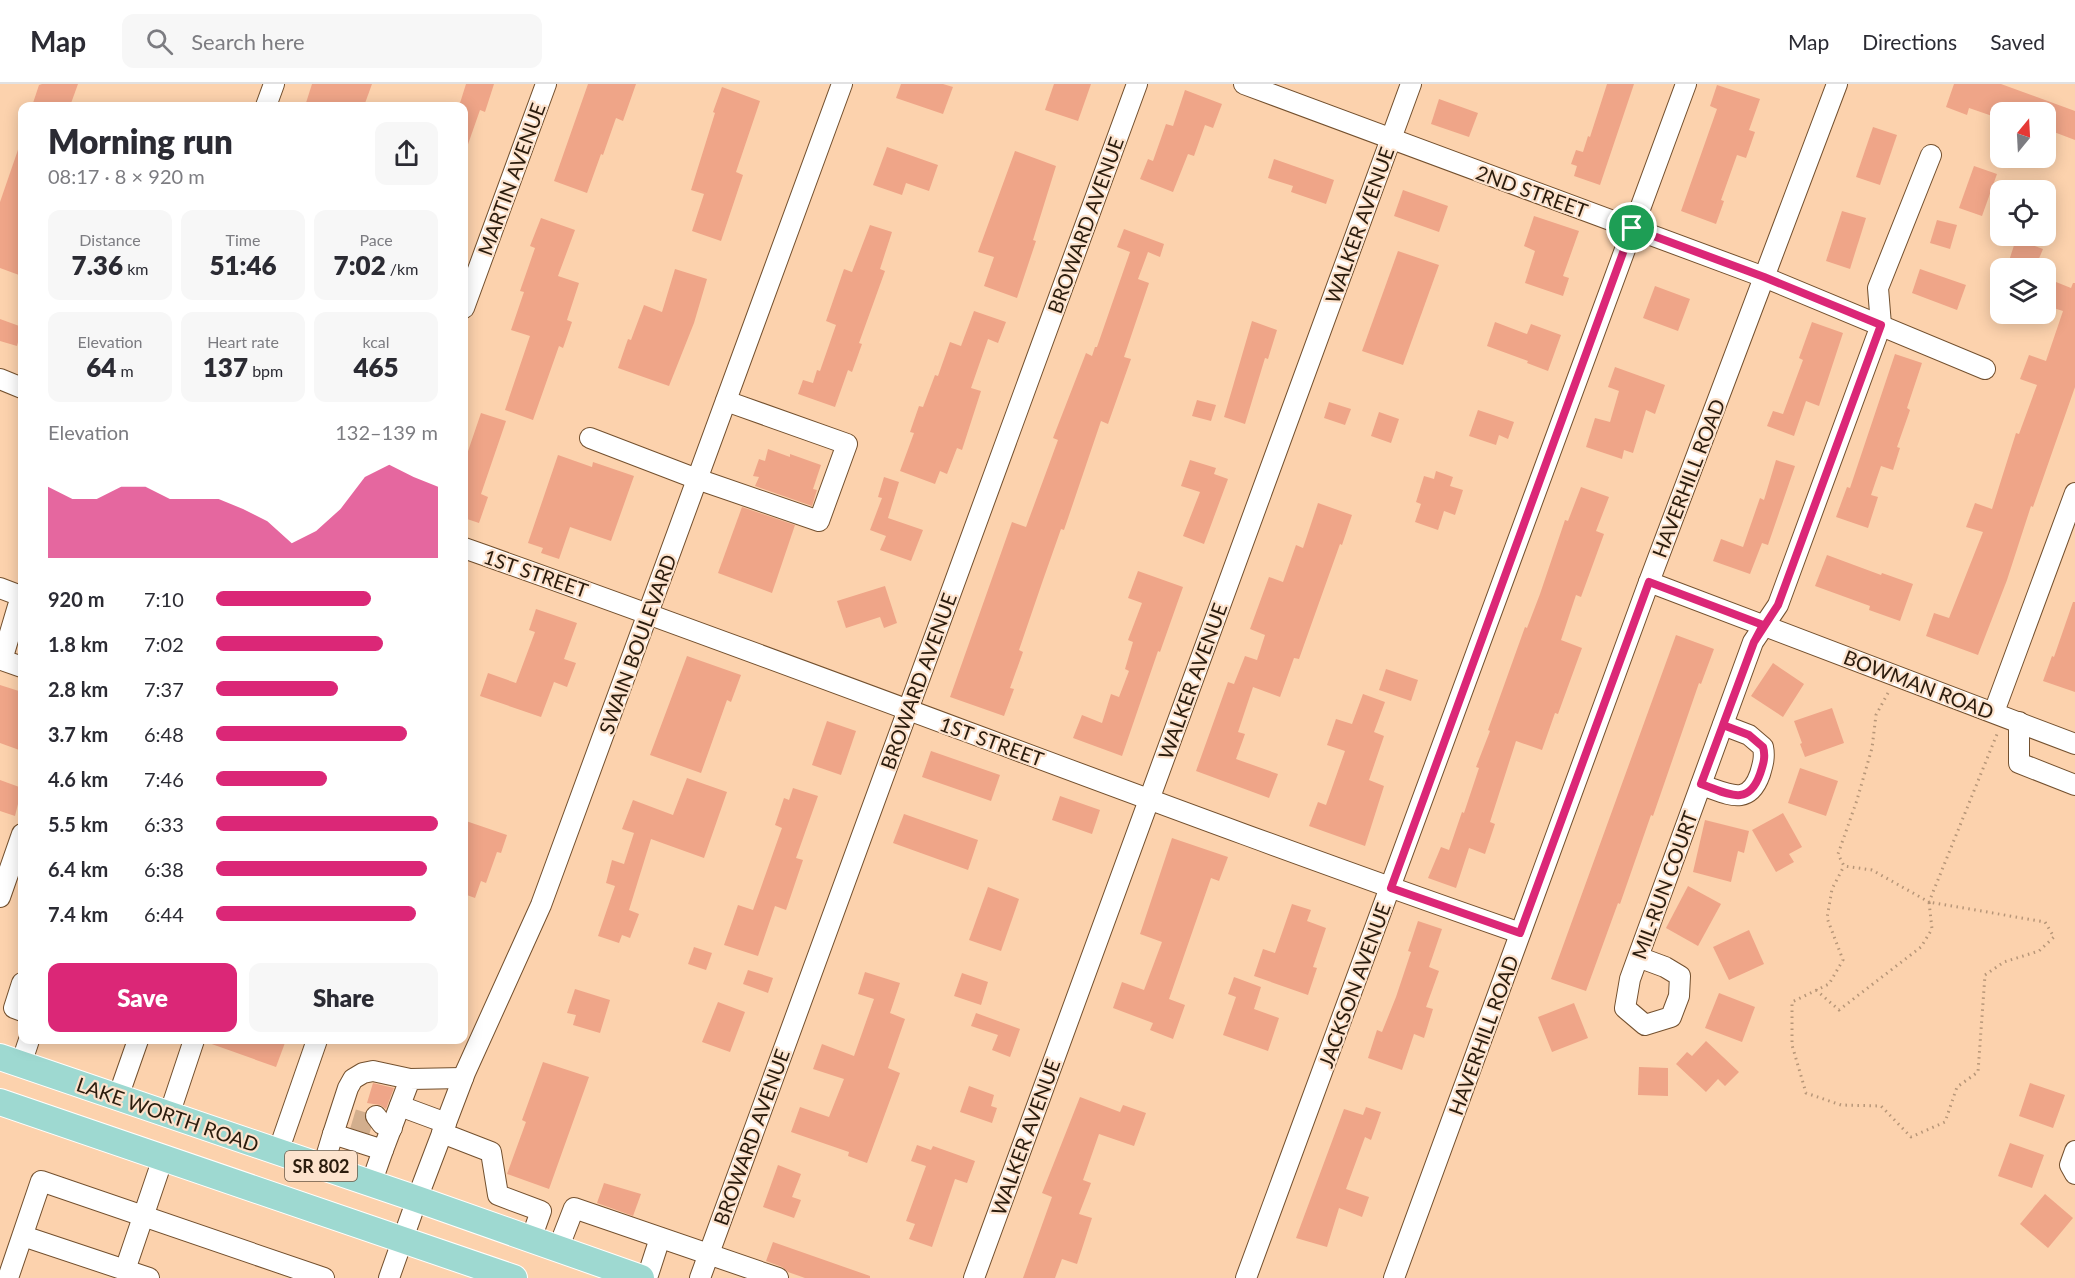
<!DOCTYPE html>
<meta charset="utf-8">
<style>
body{margin:0;font-family:Lato,sans-serif;background:#f7f7f7;color:#2b2b33;height:100vh;display:flex;flex-direction:column;font-size:22px;white-space:nowrap}
*{box-sizing:border-box;margin:0}
p{font-size:20px;color:#7c7c81}
.icon{flex:none;width:33px;height:33px;fill:none;stroke:currentColor;stroke-width:2;stroke-linecap:round;stroke-linejoin:round}
.map{position:relative;flex:1;overflow:hidden}
.sheet{position:absolute;left:18px;top:18px;width:450px;height:942px;display:flex;flex-direction:column;background:#fff;border-radius:12px;box-shadow:0 3px 15px #0003}
.sheet>*{flex:none}
.needle{width:39px;rotate:18deg}
.tools{position:absolute;left:1990px;top:18px;display:grid;gap:12px}
.tools a{display:grid;place-items:center;width:66px;height:66px;border-radius:12px;background:#fff;box-shadow:0 3px 15px #0003;font-size:30px}
.pin{position:absolute;display:grid;place-items:center;width:51px;height:51px;color:#fff;margin:-26px;border:3px solid #fff;border-radius:50%;box-shadow:0 2px 6px #0007}
.round{display:grid;place-items:center;flex:none;width:63px;height:63px;border-radius:12px;background:#f7f7f7}
.headline{display:flex;align-items:center;justify-content:space-between;height:102px;padding:0 30px}
h1{font-size:33px;font-weight:800;line-height:45px}
.metrics{display:grid;grid-template-columns:repeat(3,1fr);gap:9px;height:102px;padding:6px 30px}
.metrics div{display:grid;align-content:center;border-radius:12px;background:#f7f7f7;text-align:center}
.metrics b{font-size:26px;font-weight:800}
.metrics small{font-size:16px;font-weight:400}
.metrics p{font-size:16px}
.chart{height:168px;padding:12px 30px}
.chart p{display:flex;justify-content:space-between}
.chart svg{width:100%;height:108px;margin-top:6px;fill:#db2777;opacity:.7}
.action{display:flex;gap:12px;margin-top:auto;padding:12px 30px}
.action a{flex:1;height:69px;border-radius:12px;background:#db2777;color:#fff;font-size:24px;font-weight:800;line-height:69px;text-align:center}
.action a+a{background:#f7f7f7;color:#2b2b33}
ul{padding:0 30px;list-style:none;font-size:20px}
li{display:grid;grid-template-columns:96px 72px 1fr;align-items:center;height:45px}
li i{height:15px;border-radius:8px;background:#db2777}
header{display:flex;align-items:center;gap:36px;box-sizing:border-box;height:84px;padding:0 30px;background:#fff;border-bottom:2px solid #e1e1e2}
header strong{font-size:28px}
nav{display:flex;gap:33px;margin-inline-start:auto;font-size:21px}
.search{width:420px;height:54px;background:#f7f7f7;display:flex;align-items:center;gap:15px;box-sizing:border-box;padding:0 21px;border-radius:12px;color:#7c7c81;font-size:22px}
.map>svg:first-child{display:block}
.building{fill:#efa588}
.lines{fill:none;stroke-linecap:round;stroke-linejoin:round}
.minor-tunnel{stroke:#d2ae8d;stroke-width:20;stroke-dasharray:20 10;stroke-linecap:butt}
.minor-casing{stroke:#73502e;stroke-width:22}
.major-casing{stroke:#fff;stroke-width:28}
.path{stroke:#b79678;stroke-width:3;stroke-dasharray:1.5 4.5;stroke-linecap:butt}
.minor{stroke:#fff;stroke-width:20}
.major{stroke:#9ed9d1;stroke-width:26}
.route-casing{stroke:#fff;stroke-width:12}
.route{stroke:#db2777;stroke-width:8}
.labels{text-anchor:middle;dominant-baseline:central;stroke-width:4.5;stroke-linejoin:round;paint-order:stroke}
.shield{fill:#fde3cd;stroke:#6a5847;stroke-width:1.5}
.shield-label{font-size:18px;font-weight:bold;fill:#2b1c0d}
.street-label{font-size:20px;fill:#2b1c0d;stroke:#fde3cd}
</style>
<header>
<strong>Map</strong>
<div class="search"><svg class="icon" aria-label="search" viewBox="0 0 24 24"><circle cx="10" cy="10" r="6"/><path d="M15 15l6 6"/></svg>Search here</div>
<nav><a>Map</a><a>Directions</a><a>Saved</a></nav>
</header>
<div class="map">
<svg width="2075" height="1194" viewBox="0 0 2075 1194">
<rect width="100%" height="100%" fill="#fcd2ad"/>
<g class="building">
<polygon points="42,0 78,0 70,22 32,22 39,1"/>
<polygon points="312,0 372,0 364,22 305,22"/>
<polygon points="466,0 494,0 485,28 480,26 466,66 464,66 464,21 460,19"/>
<polygon points="588,0 636,0 623,37 616,34 603,71 601,70 587,109 554,97"/>
<polygon points="901,0 943,0 953,3 943,30 896,14"/>
<polygon points="1054,0 1091,0 1078,37 1045,26"/>
<polygon points="1607,0 1634,0 1600,101 1574,92 1577,82 1571,80 1576,66 1583,68 1588,52 1590,53"/>
<polygon points="1954,0 2001,0 2075,27 2075,56 2046,45 2046,28 2001,28 2001,35 1969,24 1967,31 1946,23"/>
<polygon points="1717,1 1760,15 1749,46 1755,48 1746,74 1737,71 1721,116 1724,117 1716,140 1681,127 1717,25 1710,22"/>
<polygon points="722,3 760,17 736,88 743,91 721,157 692,147 704,110 691,106 715,29 713,28"/>
<polygon points="1185,6 1222,20 1213,44 1205,41 1194,72 1188,70 1173,108 1140,95 1148,75 1153,77 1166,40 1173,42"/>
<polygon points="1439,15 1478,29 1469,53 1431,40"/>
<polygon points="1873,43 1897,51 1880,101 1856,93"/>
<polygon points="20,60 22,60 22,182 19,191 0,184 0,118"/>
<polygon points="887,63 938,81 929,107 906,99 902,111 873,101"/>
<polygon points="1015,67 1056,82 1033,156 1036,157 1017,214 984,202 994,173 978,168"/>
<polygon points="1274,75 1334,96 1326,120 1291,108 1293,102 1268,94"/>
<polygon points="1974,82 1997,90 1982,132 1959,124"/>
<polygon points="1403,106 1448,122 1439,148 1394,132"/>
<polygon points="1842,127 1866,134 1850,185 1826,177"/>
<polygon points="1534,132 1579,147 1563,192 1569,194 1563,212 1525,199 1535,167 1524,162"/>
<polygon points="541,134 575,146 558,192 579,199 567,236 572,238 563,264 559,262 533,336 505,326 530,252 511,246 524,208 520,207 535,164 530,162"/>
<polygon points="1937,136 1957,141 1950,165 1930,159"/>
<polygon points="870,141 892,148 880,185 885,187 859,259 862,260 852,288 848,286 835,323 798,310 803,296 813,299 817,286 820,287 836,241 826,237 844,185 852,188"/>
<polygon points="1124,145 1164,160 1160,173 1148,168 1138,195 1149,199 1124,273 1131,275 1108,340 1101,337 1064,446 1061,445 1043,496 1019,566 1023,568 1010,604 1014,605 1004,632 950,613 1012,438 1026,443 1058,356 1053,354 1086,269 1092,272 1095,263 1097,263 1130,168 1117,163"/>
<polygon points="2016,155 2043,165 2035,184 2021,184 2008,180"/>
<polygon points="1398,167 1439,181 1403,281 1362,267"/>
<polygon points="675,185 707,195 694,239 669,302 618,284 628,255 631,256 644,221 662,228"/>
<polygon points="1920,185 1966,201 1957,226 1912,209"/>
<polygon points="2056,198 2071,204 2073,199 2075,199 2075,303 2033,423 2031,422 2007,496 1978,571 1926,552 1934,529 1949,534 1983,448 1966,443 1975,419 1992,425 2016,349 2019,350 2037,301 2020,295 2029,271 2046,277 2063,227 2047,222"/>
<polygon points="1655,202 1690,215 1678,247 1643,234"/>
<polygon points="974,227 1006,238 998,259 988,255 971,304 981,307 962,366 957,364 947,390 940,387 935,400 900,387 914,349 910,348 919,322 923,323 935,291 938,292 950,258 961,262"/>
<polygon points="0,235 22,243 17,262 0,257"/>
<polygon points="1252,237 1277,246 1268,275 1265,274 1245,340 1224,333"/>
<polygon points="1495,238 1527,250 1531,240 1561,251 1548,287 1527,279 1528,277 1487,262"/>
<polygon points="1812,238 1843,249 1819,322 1806,317 1794,352 1767,342 1773,327 1783,330 1803,276 1799,274"/>
<polygon points="1895,270 1922,279 1907,324 1910,326 1897,363 1900,364 1893,386 1881,382 1871,411 1878,413 1868,444 1836,433 1847,403 1850,404"/>
<polygon points="1615,283 1665,301 1655,330 1646,326 1633,369 1624,366 1622,375 1586,363 1595,334 1610,338 1619,307 1608,303"/>
<polygon points="1197,316 1216,321 1211,337 1192,332"/>
<polygon points="1329,318 1351,325 1345,341 1324,334"/>
<polygon points="1478,326 1514,338 1508,355 1499,351 1496,361 1469,352"/>
<polygon points="1379,328 1399,335 1391,359 1371,352"/>
<polygon points="481,329 506,337 481,410 488,413 479,439 464,434 464,379"/>
<polygon points="768,365 790,373 790,370 821,381 813,405 817,406 812,422 755,402 759,393 753,392 759,375 765,377"/>
<polygon points="558,371 592,383 593,378 634,392 611,457 570,443 559,475 541,469 543,464 528,459"/>
<polygon points="1190,376 1216,384 1214,390 1228,395 1204,460 1183,452 1200,408 1181,402"/>
<polygon points="1776,376 1795,382 1768,461 1762,459 1750,490 1713,477 1721,455 1743,463 1760,414 1764,416"/>
<polygon points="1436,387 1453,393 1450,402 1463,406 1455,431 1444,427 1438,446 1415,438 1421,420 1416,418 1424,392 1434,395"/>
<polygon points="884,393 899,398 888,434 923,446 911,477 880,466 886,452 870,446 882,414 878,413"/>
<polygon points="1581,403 1609,413 1596,447 1604,450 1581,513 1576,511 1561,556 1582,564 1558,630 1555,629 1542,666 1516,657 1490,738 1495,740 1485,770 1469,764 1456,804 1428,794 1441,763 1449,766 1462,728 1464,729 1479,684 1476,683 1490,647 1488,646 1525,543 1527,544 1540,510 1565,436 1568,437"/>
<polygon points="1318,419 1352,431 1342,461 1340,460 1325,502 1299,575 1294,574 1280,613 1253,603 1238,648 1245,650 1236,675 1278,690 1269,714 1196,687 1228,598 1234,600 1245,572 1257,576 1265,551 1250,545 1269,493 1283,498 1296,461 1303,464"/>
<polygon points="742,423 795,441 772,509 718,489"/>
<polygon points="1827,471 1881,491 1882,489 1913,500 1900,537 1869,526 1870,522 1815,502"/>
<polygon points="1138,487 1183,503 1160,568 1158,567 1122,672 1073,654 1082,631 1102,639 1111,610 1119,613 1129,587 1125,585 1133,558 1128,556 1142,519 1128,514"/>
<polygon points="885,502 897,539 884,544 880,533 846,544 837,517"/>
<polygon points="2073,518 2075,518 2075,608 2043,597 2052,572 2054,573"/>
<polygon points="536,525 577,539 564,575 576,579 567,603 554,598 541,633 480,612 488,589 516,599 535,548 529,546"/>
<polygon points="1676,551 1714,565 1701,600 1699,599 1653,732 1651,731 1620,820 1618,819 1586,907 1551,895"/>
<polygon points="687,572 741,591 731,618 727,616 701,689 650,671"/>
<polygon points="1773,579 1804,600 1783,633 1751,612"/>
<polygon points="1386,585 1418,596 1411,617 1379,606"/>
<polygon points="0,601 22,608 22,667 0,659"/>
<polygon points="1363,610 1385,618 1374,648 1384,652 1369,696 1384,702 1365,762 1309,742 1318,718 1326,721 1345,667 1327,661 1336,635 1352,640"/>
<polygon points="1832,624 1844,659 1805,673 1800,660 1802,659 1794,637"/>
<polygon points="827,637 856,647 841,691 812,681"/>
<polygon points="931,667 1000,691 991,717 922,693"/>
<polygon points="1800,684 1838,697 1826,732 1788,719"/>
<polygon points="687,694 727,708 704,774 651,755 629,826 639,830 630,854 622,851 619,859 598,852 615,802 606,799 612,776 624,780 634,749 622,745 633,716 673,731"/>
<polygon points="0,696 22,704 15,732 0,727"/>
<polygon points="793,704 818,712 796,774 803,776 786,826 775,822 758,872 724,861 738,821 753,826 782,744 775,741 784,714 789,716"/>
<polygon points="1060,712 1100,726 1092,750 1052,736"/>
<polygon points="1783,729 1802,763 1789,770 1794,778 1776,788 1752,746"/>
<polygon points="904,730 978,756 968,786 893,759"/>
<polygon points="1705,736 1749,747 1744,769 1738,767 1731,798 1693,788"/>
<polygon points="466,737 507,751 501,769 497,768 486,799 481,797 475,814 464,810 464,745"/>
<polygon points="1172,754 1228,773 1219,797 1211,794 1169,915 1185,921 1173,955 1150,946 1153,939 1113,924 1122,898 1144,906 1162,858 1140,850"/>
<polygon points="1688,802 1721,820 1698,862 1666,844"/>
<polygon points="988,803 1019,815 1001,867 969,856"/>
<polygon points="1292,820 1311,826 1307,837 1326,844 1313,883 1317,884 1308,911 1254,892 1263,865 1275,869"/>
<polygon points="1418,837 1442,845 1429,883 1439,887 1426,923 1433,925 1424,954 1414,950 1402,986 1368,974 1377,946 1382,948 1396,913 1411,868 1408,867"/>
<polygon points="1749,846 1764,880 1729,896 1713,863"/>
<polygon points="694,863 712,869 706,886 688,880"/>
<polygon points="748,886 773,894 768,909 743,900"/>
<polygon points="865,888 900,899 890,929 905,935 888,984 900,989 867,1079 848,1072 849,1068 791,1048 800,1023 829,1033 844,995 813,985 822,960 854,972 874,915 858,910"/>
<polygon points="962,889 988,898 981,921 954,912"/>
<polygon points="1234,893 1261,903 1254,925 1279,934 1268,967 1223,951 1236,913 1228,910"/>
<polygon points="575,905 610,916 600,949 573,941 576,931 567,929"/>
<polygon points="1719,909 1755,923 1742,958 1705,944"/>
<polygon points="718,918 745,928 730,968 702,958"/>
<polygon points="1574,919 1588,954 1552,968 1538,933"/>
<polygon points="976,929 1020,945 1010,973 992,966 998,951 971,942"/>
<polygon points="206,956 286,956 276,983 206,958"/>
<polygon points="1706,957 1739,988 1725,1002 1718,995 1706,1008 1676,980 1687,968 1692,972"/>
<polygon points="543,978 589,993 549,1105 507,1090 526,1038 522,1036"/>
<polygon points="1639,983 1668,984 1668,1012 1638,1011"/>
<polygon points="373,999 394,1004 386,1025 380,1021 367,1019"/>
<polygon points="2030,999 2065,1011 2053,1044 2019,1032"/>
<polygon points="969,1002 994,1011 991,1022 997,1024 992,1039 960,1028"/>
<polygon points="1080,1013 1120,1028 1123,1021 1146,1029 1134,1062 1099,1050 1083,1096 1091,1099 1079,1130 1092,1134 1077,1180 1062,1175 1055,1194 1023,1194 1052,1113 1042,1109"/>
<polygon points="1366,1023 1381,1028 1371,1056 1365,1053 1346,1105 1369,1113 1362,1133 1339,1124 1327,1163 1296,1154 1344,1025 1363,1031"/>
<polygon points="2010,1059 2044,1071 2032,1104 1998,1092"/>
<polygon points="917,1061 931,1066 933,1062 975,1077 967,1099 955,1095 932,1163 909,1155 915,1140 906,1137 926,1082 911,1077"/>
<polygon points="778,1081 801,1090 792,1113 801,1116 794,1134 763,1123"/>
<polygon points="604,1099 641,1110 633,1132 597,1119"/>
<polygon points="2045,1110 2073,1134 2048,1164 2020,1140"/>
<polygon points="773,1158 870,1192 870,1194 805,1194 788,1188 782,1183 766,1177"/>
</g>
<g class="lines">
<polyline class="minor-tunnel" points="353,1035 373,1041"/>
<g class="minor-casing">
<g id="minor">
<polyline points="1244,0 1764,193 1985,285"/>
<polyline points="266,22 274,0"/>
<polyline points="464,224 546,0"/>
<polyline points="0,295 22,304"/>
<polyline points="590,354 697,395 819,437 847,360 726,317"/>
<path d="M464 464C817 588 1166 726 1520 849"/>
<polyline points="1649,498 2075,660"/>
<polyline points="0,504 21,512 2,576 22,583"/>
<polyline points="1994,628 2075,409"/>
<polyline points="2019,638 2019,679 2075,701"/>
<path d="M1701 701C1727 709 1748 724 1760 690 1763 680 1765 673 1763 663L1749 651 1723 641"/>
<polyline points="0,813 22,750"/>
<polyline points="1638,873 1665,883 1680,892 1679,912 1671,933 1645,941 1625,924 1630,895 1638,873 1753,558 1778,521 1881,241 1878,204 1931,71"/>
<polyline points="22,899 14,924 22,927"/>
<polyline points="21,980 29,956"/>
<polyline points="410,995 383,1066 333,1050 348,1004 353,995 363,989 373,987 410,995 463,994"/>
<polyline points="118,1013 138,956"/>
<polyline points="400,1022 446,1039"/>
<polyline points="169,1031 194,956"/>
<polyline points="376,1032 382,1040 392,1044"/>
<polyline points="442,1049 491,1068 498,1111 541,1127 531,1155"/>
<polyline points="2075,1067 2070,1081 2075,1090"/>
<polyline points="278,1068 317,956"/>
<polyline points="323,1083 333,1050"/>
<polyline points="371,1100 383,1066"/>
<polyline points="23,1152 149,1194"/>
<polyline points="558,1165 574,1124 778,1194"/>
<polyline points="125,1186 163,1074"/>
<polyline points="8,1194 41,1097 324,1194"/>
<polyline points="389,1194 417,1115 465,989 541,821 842,0"/>
<polyline points="647,1194 660,1154"/>
<polyline points="700,1194 1137,0"/>
<polyline points="974,1194 1411,0"/>
<polyline points="1246,1194 1686,0"/>
<polyline points="1394,1194 1649,498 1837,0"/>
</g>
</g>
<g class="major-casing">
<g id="major">
<polyline points="0,973 417,1115 641,1194"/>
<polyline points="0,1018 514,1194"/>
</g>
</g>
<g class="path">
<polyline points="1888,609 1876,631 1872,664 1857,716 1838,770 1844,782 1872,786 1929,818 1997,650"/>
<polyline points="1816,906 1839,926 1921,863 1932,845 1929,818 2045,838 2054,853 2039,867 2004,878 1985,891 1978,988 1957,1003 1945,1038 1911,1053 1881,1022 1841,1021 1806,1009 1792,961 1792,918 1829,900 1843,876 1827,834 1832,805 1844,782"/>
</g>
<use href="#minor" class="minor"/>
<use href="#major" class="major"/>
</g>
<g class="lines">
<g class="route-casing">
<path id="route" d="M1632 144 1391 804 1520 849 1649 498 1763 541 1754 558 1701 700C1727 709 1748 724 1760 690 1763 681 1766 673 1763 663L1749 651 1723 641 1754 558 1778 521 1881 241 1764 193 1632 144"/>
</g>
<use href="#route" class="route"/>
</g>
<g class="labels">
<rect class="shield" x="285" y="1067" width="72" height="30" rx="4.5"/>
<g class="shield-label">
<text x="321" y="1082">SR 802</text>
</g>
<g class="street-label">
<text transform="translate(511 95) rotate(-70)">MARTIN AVENUE</text>
<text transform="translate(1532 107) rotate(20)">2ND STREET</text>
<text transform="translate(1085 141) rotate(-70)">BROWARD AVENUE</text>
<text transform="translate(1359 141) rotate(-70)">WALKER AVENUE</text>
<text transform="translate(1688 394) rotate(-69)">HAVERHILL ROAD</text>
<text transform="translate(536 489) rotate(19)">1ST STREET</text>
<text transform="translate(637 560) rotate(-70)">SWAIN BOULEVARD</text>
<text transform="translate(918 597) rotate(-70)">BROWARD AVENUE</text>
<text transform="translate(1192 597) rotate(-70)">WALKER AVENUE</text>
<text transform="translate(1919 600) rotate(21)">BOWMAN ROAD</text>
<text transform="translate(992 657) rotate(20)">1ST STREET</text>
<text transform="translate(1664 801) rotate(-70)">MIL-RUN COURT</text>
<text transform="translate(1354 901) rotate(-70)">JACKSON AVENUE</text>
<text transform="translate(1483 951) rotate(-70)">HAVERHILL ROAD</text>
<text transform="translate(168 1030) rotate(19)">LAKE WORTH ROAD</text>
<text transform="translate(751 1053) rotate(-70)">BROWARD AVENUE</text>
<text transform="translate(1025 1053) rotate(-70)">WALKER AVENUE</text>
</g>
</g>
</svg>
<div class="tools">
<a><svg class="needle" viewBox="-14 -14 28 28"><path d="M0-13l5 13h-10z" fill="#e53935"/><path d="M0 13l5-13h-10z" fill="#7c7c81"/></svg></a>
<a><svg class="icon" aria-label="locate" viewBox="0 0 24 24"><circle cx="12" cy="12" r="6"/><path d="M12 2v4M12 18v4M2 12h4M18 12h4"/></svg></a>
<a><svg class="icon" aria-label="layers" viewBox="0 0 24 24"><path d="M12 4l9 5-9 5-9-5zM3 14l9 5 9-5"/></svg></a>
</div>
<div class="pin" style="left:1632px;top:144px;background:#1e9e55"><svg class="icon" aria-label="arrive" viewBox="0 0 24 24"><path d="M6 21V4h12l-3 4 3 4H6"/></svg></div>
<section class="sheet">
<div class="headline"><div><h1>Morning run</h1><p>08:17 · 8 × 920 m</p></div><a class="round"><svg class="icon" aria-label="share" viewBox="0 0 24 24"><path d="M12 15V3M7 8l5-5 5 5M5 13v7h14v-7"/></svg></a></div>
<div class="metrics">
<div><p>Distance</p><b>7.36<small> km</small></b></div>
<div><p>Time</p><b>51:46</b></div>
<div><p>Pace</p><b>7:02<small> /km</small></b></div>
</div>
<div class="metrics">
<div><p>Elevation</p><b>64<small> m</small></b></div>
<div><p>Heart rate</p><b>137<small> bpm</small></b></div>
<div><p>kcal</p><b>465</b></div>
</div>
<div class="chart"><p><span>Elevation</span>132–139 m</p>
<svg viewBox="0 0 160 44" preserveAspectRatio="none"><path d="M0 44V15L10 20L20 20L30 15L40 15L50 20L60 20L70 20L80 24L90 29L100 38L110 33L120 24L130 11L140 6L150 11L160 15V44z"/></svg>
</div>
<ul>
<li><b>920 m</b>7:10<i style="width:70%"></i></li>
<li><b>1.8 km</b>7:02<i style="width:75%"></i></li>
<li><b>2.8 km</b>7:37<i style="width:55%"></i></li>
<li><b>3.7 km</b>6:48<i style="width:86%"></i></li>
<li><b>4.6 km</b>7:46<i style="width:50%"></i></li>
<li><b>5.5 km</b>6:33<i style="width:100%"></i></li>
<li><b>6.4 km</b>6:38<i style="width:95%"></i></li>
<li><b>7.4 km</b>6:44<i style="width:90%"></i></li>
</ul>
<div class="action"><a>Save</a><a>Share</a></div>
</section>
</div>
